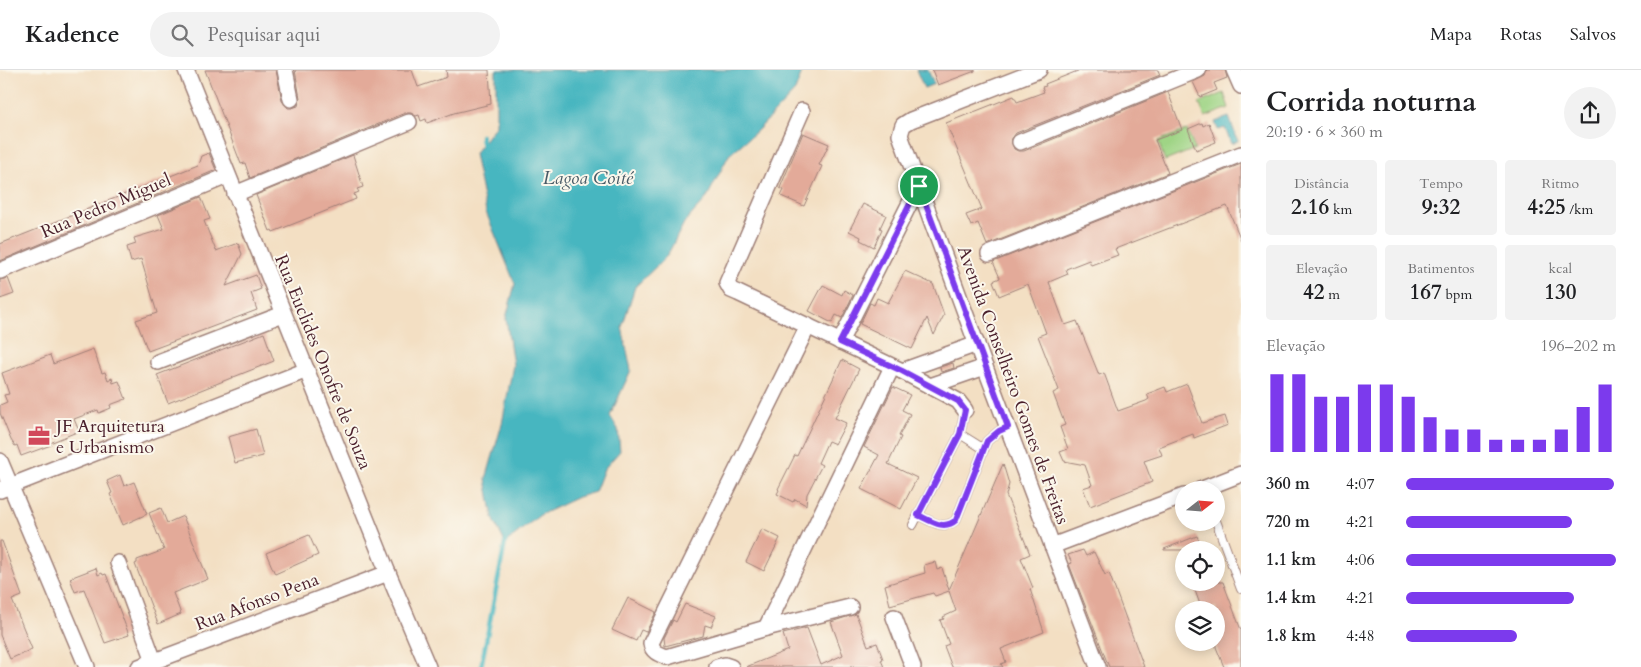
<!DOCTYPE html>
<html lang="pt">
<meta charset="utf-8">
<style>
body{margin:0;font-family:Cardo,serif;background:#f2f2f2;color:#202124;height:100vh;display:flex;flex-direction:column;font-size:19px;white-space:nowrap}
*{box-sizing:border-box;margin:0}
p{font-size:16px;color:#757577}
.icon{flex:none;width:28px;height:28px;fill:none;stroke:currentColor;stroke-width:2;stroke-linecap:round;stroke-linejoin:round}
.map{position:relative;flex:1;overflow:hidden}
.details{display:flex;flex-direction:column;background:#fff;width:400px}
.details>*{flex:none}
.needle{width:32px;rotate:73deg}
.controls{position:absolute;left:1175px;top:411px;display:grid;gap:10px}
.controls a{display:grid;place-items:center;width:50px;height:50px;border-radius:50%;background:#fff;box-shadow:0 2px 12px #0003;font-size:25px}
.pin{position:absolute;display:grid;place-items:center;width:42px;height:42px;color:#fff;margin:-21px;border:2px solid #fff;border-radius:50%;box-shadow:0 1px 5px #0007}
.round{display:grid;place-items:center;flex:none;width:52px;height:52px;border-radius:26px;background:#f2f2f2}
.overview{display:flex;align-items:center;justify-content:space-between;height:85px;padding:0 25px}
h1{font-size:28px;font-weight:600;line-height:38px}
.metrics{display:grid;grid-template-columns:repeat(3,1fr);gap:8px;height:85px;padding:5px 25px}
.metrics div{display:grid;align-content:center;border-radius:5px;background:#f2f2f2;text-align:center}
.metrics b{font-size:21px;font-weight:600}
.metrics small{font-size:14px;font-weight:400}
.metrics p{font-size:14px}
.chart{height:140px;padding:10px 25px}
.chart p{display:flex;justify-content:space-between}
.chart svg{width:100%;height:90px;margin-top:5px;stroke:#7c3aed;stroke-width:6}
ul{padding:0 25px;list-style:none;font-size:16px}
li{display:grid;grid-template-columns:80px 60px 1fr;align-items:center;height:38px}
li i{height:12px;border-radius:6px;background:#7c3aed}
header{display:flex;align-items:center;gap:30px;box-sizing:border-box;height:70px;padding:0 25px;background:#fff;border-bottom:1px solid #e0e0e0}
header strong{font-size:24px}
nav{display:flex;gap:28px;margin-inline-start:auto;font-size:18px}
.search{width:350px;height:45px;background:#f2f2f2;display:flex;align-items:center;gap:12px;box-sizing:border-box;padding:0 18px;border-radius:28px;color:#757577;font-size:19px}
main{display:flex;flex:1;min-height:0}
.map>svg:first-child{display:block}
.green{fill:#9fd485;stroke:#747a58}
.water{fill:#47b6c0;stroke:#486a76}
.lines{fill:none;stroke-linecap:round;stroke-linejoin:round}
.stream{stroke:#47b6c0;stroke-width:4.5}
.building{fill:#e3aa99}
.service-casing{stroke:#9e7f77;stroke-width:10}
.minor-casing{stroke:#9e7f77;stroke-width:18}
.service{stroke:#fff;stroke-width:8}
.minor{stroke:#fff;stroke-width:15}
.route-casing{stroke:#fff;stroke-width:10}
.route{stroke:#7c3aed;stroke-width:6}
.labels{text-anchor:middle;dominant-baseline:central;stroke-width:4;stroke-linejoin:round;paint-order:stroke}
.street-label{font-size:18px;fill:#4a1f2b;stroke:#fbf7ec}
.poi-label{font-size:18px;fill:#4a1f2b;stroke:#fbf7ec;text-anchor:start}
.water-label{font-size:19px;font-style:italic;fill:#495b67;stroke:#fbf7ec}
</style>
<header>
<strong>Kadence</strong>
<div class="search"><svg class="icon" aria-label="search" viewBox="0 0 24 24"><circle cx="10" cy="10" r="6"/><path d="M15 15l6 6"/></svg>Pesquisar aqui</div>
<nav><a>Mapa</a><a>Rotas</a><a>Salvos</a></nav>
</header>
<main>
<div class="map">
<svg width="1241" height="597" viewBox="0 0 1241 597">
<rect width="100%" height="100%" fill="#fbf7ec"/>
<filter id="ink" filterUnits="userSpaceOnUse"><feTurbulence type="fractalNoise" baseFrequency=".02" numOctaves="2"/><feDisplacementMap in="SourceGraphic" scale="10" xChannelSelector="R" yChannelSelector="G"/><feConvolveMatrix kernelMatrix="1 2 1 2 8 2 1 2 1" color-interpolation-filters="sRGB"/></filter>
<filter id="wash" filterUnits="userSpaceOnUse"><feTurbulence type="fractalNoise" baseFrequency=".0096" numOctaves="4" result="noise"/><feDisplacementMap in="SourceGraphic" scale="20" xChannelSelector="R" yChannelSelector="G"/><feGaussianBlur stdDeviation="1.12" result="paint"/><feColorMatrix in="noise" values="0 0 0 0 0 0 0 0 0 0 0 0 0 0 0 0 0 1.4 0 .05"/><feComposite in="paint" operator="in"/></filter>
<g filter="url(#wash)">
<rect width="100%" height="100%" fill="#f3dfc3"/>
<g class="green">
<polygon points="1224,23 1229,38 1205,47 1199,33"/>
<polygon points="1187,60 1195,79 1165,91 1158,71"/>
</g>
<g class="water">
<polygon points="496,0 803,0 795,21 757,61 729,85 706,129 684,153 667,186 635,217 622,257 631,300 610,346 618,359 620,381 604,399 595,422 578,427 540,445 505,473 493,448 486,409 502,354 513,295 506,248 515,214 486,142 474,84 496,55"/>
<polygon points="916,0 928,0 934,14 924,18"/>
<polygon points="1229,47 1238,71 1231,74 1225,58 1218,60 1215,52"/>
</g>
<g class="lines">
<g class="stream">
<polyline points="481,66 483,77"/>
<polyline points="481,597 506,468"/>
</g>
</g>
<g id="blocks">
<g class="building">
<polygon points="205,0 276,0 282,31 288,38 292,38 298,36 300,28 295,0 412,0 418,17 447,7 446,0 489,0 491,34 454,43 427,53 426,49 421,51 419,45 416,46 411,43 405,43 250,108 245,93 241,94"/>
<polygon points="932,0 975,0 975,1 938,15"/>
<polygon points="1080,0 1158,0 1160,5 1016,63 1011,70 1014,79 1018,81 1024,81 1168,22 1182,60 1155,70 1168,103 987,175 978,153 971,156 966,145 982,139 946,53 1014,26 1017,32 1044,22 1042,17 1046,16 1045,14"/>
<polygon points="1207,0 1225,0 1227,8 1214,13 1217,20 1200,27 1193,12 1205,6"/>
<polygon points="1202,53 1203,56 1209,53 1216,72 1196,80 1188,59"/>
<polygon points="803,63 829,74 819,95 822,96 804,136 781,126 784,120 780,118"/>
<polygon points="209,83 216,100 0,191 0,174 198,95 201,86"/>
<polygon points="353,85 363,117 357,119 359,122 354,124 356,129 273,162 272,160 270,161 256,125"/>
<polygon points="1241,94 1241,170 1227,136 1115,179 1118,185 1091,195 1089,190 1066,199 1068,204 1049,212 1065,255 1077,251 1099,305 1104,303 1118,341 1146,331 1149,329 1147,324 1165,317 1167,322 1187,314 1202,353 1225,346 1228,355 1194,368 1193,364 1159,377 1162,385 1144,391 1152,412 1090,436 1083,418 1092,415 1085,395 1064,391 1060,382 1068,379 1060,357 1065,355 1053,323 1059,320 1038,266 1046,263 1028,214 999,226 993,211 1000,208 993,192"/>
<polygon points="201,127 210,149 204,151 216,181 238,173 242,184 226,216 256,205 261,219 251,223 257,240 148,281 136,250 157,243 141,189 131,192 127,177 136,174 134,168 164,159 158,145"/>
<polygon points="863,134 886,145 880,158 882,159 874,177 860,170 861,167 849,161"/>
<polygon points="905,201 933,214 944,245 934,265 927,248 912,279 860,254 870,233 874,235 877,228 888,233"/>
<polygon points="8,208 14,224 0,229 0,210"/>
<polygon points="823,215 842,225 844,220 853,225 842,248 836,245 832,253 809,241"/>
<polygon points="264,263 274,291 168,333 157,305"/>
<polygon points="93,279 102,303 105,302 108,310 112,308 113,313 119,311 126,329 110,335 111,338 99,343 98,340 74,349 79,361 50,373 51,375 21,386 17,375 15,376 11,370 0,343 0,335 7,332 4,325 9,324 2,303 50,285 53,294"/>
<polygon points="842,290 859,299 835,348 846,353 835,374 828,371 818,393 822,395 807,424 806,435 795,429 793,432 777,424 779,420 778,419 795,385 797,386"/>
<polygon points="953,293 954,298 941,302 940,297"/>
<polygon points="893,317 910,325 902,340 910,344 899,366 901,367 888,394 917,408 901,439 861,419 879,385 864,377"/>
<polygon points="256,359 263,386 235,393 228,367"/>
<polygon points="1003,394 1009,414 1006,425 1030,484 1021,488 1033,518 1030,519 1044,562 1001,579 1006,592 1001,594 1003,597 952,597 944,576 949,574 940,550 944,549 943,547 956,541 949,521 935,526 933,523 890,535 885,515 925,503 924,495 935,492 937,500 942,498 949,520"/>
<polygon points="120,405 124,416 134,412 147,444 123,455 110,424 112,423 107,411"/>
<polygon points="161,438 167,453 183,446 208,509 173,523 181,544 158,554 135,494 137,493 137,490 164,480 149,443"/>
<polygon points="762,459 780,468 764,501 746,492"/>
<polygon points="309,465 318,485 275,504 266,483"/>
<polygon points="1197,466 1203,480 1164,480 1164,479"/>
<polygon points="0,471 2,471 22,526 12,530 32,579 10,589 0,565"/>
<polygon points="1083,480 1086,486 1094,482 1105,505 1109,503 1144,597 1109,597 1069,494 1072,493 1068,485"/>
<polygon points="96,498 98,505 102,503 103,505 106,504 129,565 105,573 84,519 75,522 70,508"/>
<polygon points="1192,512 1223,512 1241,560 1241,597 1224,597 1216,577 1216,537 1208,540 1202,540"/>
<polygon points="628,528 656,542 646,562 641,560 636,571 612,560"/>
<polygon points="685,534 716,546 711,557 705,555 703,566 665,576 664,568 673,550 676,552"/>
<polygon points="856,544 868,576 877,573 883,589 881,590 884,597 746,597 788,580 783,564 807,558 821,595 843,585 831,552"/>
</g>
</g>
</g>
<g filter="url(#ink)">
<use href="#blocks" fill-opacity="0" stroke="#9e7f77" stroke-width="1"/>
<g class="lines">
<g class="service-casing">
<g id="service">
<polyline points="960,364 984,379"/>
<path d="M918 445C931 451 943 461 956 450L987 371 999 361 1008 357"/>
<polyline points="1216,451 1241,519"/>
<polyline points="913,455 960,364 965,340"/>
</g>
</g>
<g class="minor-casing">
<g id="minor">
<polyline points="186,0 388,503 428,597"/>
<polyline points="285,0 291,29"/>
<polyline points="1039,0 911,50 903,55 900,65 985,297 1098,597"/>
<polyline points="1234,0 1241,16"/>
<polyline points="802,41 727,213 731,220 738,223 902,301 958,331 965,340"/>
<polyline points="1020,72 1198,0"/>
<polyline points="235,124 409,52"/>
<polyline points="989,184 1241,84"/>
<polyline points="0,201 227,106"/>
<path d="M808 256 651 573C652 582 659 584 667 587L766 558 850 537"/>
<polyline points="840,272 919,115"/>
<polyline points="158,292 283,244"/>
<polyline points="902,301 977,274"/>
<polyline points="930,316 985,297"/>
<polyline points="0,391 87,597"/>
<polyline points="0,420 307,300"/>
<polyline points="1200,420 1241,404"/>
<polyline points="1052,476 1184,426"/>
<polyline points="118,493 154,591"/>
<polyline points="894,547 913,597"/>
<polyline points="766,558 892,297"/>
<polyline points="139,597 388,503"/>
<polyline points="717,597 725,595 731,597"/>
</g>
</g>
<use href="#service" class="service"/>
<use href="#minor" class="minor"/>
</g>
</g>
<g class="lines" filter="url(#ink)">
<g class="route-casing">
<path id="route" d="M919 116 1008 357 999 361 987 371 956 450C944 461 931 451 918 445L960 364 965 340 958 331 902 301 840 272Z"/>
</g>
<use href="#route" class="route"/>
</g>
<defs>
<g id="office-bare" transform="scale(1.725)"><path d="M-6-3h4V-5.5h4V-3h4V5H-6ZM-1-4.5V-3h2v-1.5ZM-6 0V1H6V0Z" fill="#d1495b" stroke="#fbf7ec" stroke-width="2.5" paint-order="stroke"/></g>
</defs>
<g fill-rule="evenodd">
<use href="#office-bare" x="39" y="366"/>
</g>
<g class="labels">
<g class="street-label">
<text transform="translate(106 136) rotate(-23)">Rua Pedro Miguel</text>
<text transform="translate(323 292) rotate(68)">Rua Euclides Onofre de Souza</text>
<text transform="translate(1013 315) rotate(70)">Avenida Conselheiro Gomes de Freitas</text>
<text transform="translate(257 532) rotate(-21)">Rua Afonso Pena</text>
</g>
<g class="poi-label">
<text x="56" y="356">JF Arquitetura<tspan x="56" dy="21">e Urbanismo</tspan></text>
</g>
<g class="water-label">
<text x="588" y="108">Lagoa Coité</text>
</g>
</g>
</svg>
<div class="controls">
<a><svg class="needle" viewBox="-14 -14 28 28"><path d="M0-13l5 13h-10z" fill="#e53935"/><path d="M0 13l5-13h-10z" fill="#757577"/></svg></a>
<a><svg class="icon" aria-label="locate" viewBox="0 0 24 24"><circle cx="12" cy="12" r="6"/><path d="M12 2v4M12 18v4M2 12h4M18 12h4"/></svg></a>
<a><svg class="icon" aria-label="layers" viewBox="0 0 24 24"><path d="M12 4l9 5-9 5-9-5zM3 14l9 5 9-5"/></svg></a>
</div>
<div class="pin" style="left:919px;top:116px;background:#1e9e55"><svg class="icon" aria-label="arrive" viewBox="0 0 24 24"><path d="M6 21V4h12l-3 4 3 4H6"/></svg></div>
</div>
<section class="details">
<div class="overview"><div><h1>Corrida noturna</h1><p>20:19 · 6 × 360 m</p></div><a class="round"><svg class="icon" aria-label="share" viewBox="0 0 24 24"><path d="M12 15V3M7 8l5-5 5 5M5 13v7h14v-7"/></svg></a></div>
<div class="metrics">
<div><p>Distância</p><b>2.16<small> km</small></b></div>
<div><p>Tempo</p><b>9:32</b></div>
<div><p>Ritmo</p><b>4:25<small> /km</small></b></div>
</div>
<div class="metrics">
<div><p>Elevação</p><b>42<small> m</small></b></div>
<div><p>Batimentos</p><b>167<small> bpm</small></b></div>
<div><p>kcal</p><b>130</b></div>
</div>
<div class="chart"><p><span>Elevação</span>196–202 m</p>
<svg viewBox="0 0 160 44" preserveAspectRatio="none"><path d="M5 44V6M15 44V6M25 44V17M35 44V17M45 44V11M55 44V11M65 44V17M75 44V27M85 44V33M95 44V33M105 44V38M115 44V38M125 44V38M135 44V33M145 44V22M155 44V11"/></svg>
</div>
<ul>
<li><b>360 m</b>4:07<i style="width:99%"></i></li>
<li><b>720 m</b>4:21<i style="width:79%"></i></li>
<li><b>1.1 km</b>4:06<i style="width:100%"></i></li>
<li><b>1.4 km</b>4:21<i style="width:80%"></i></li>
<li><b>1.8 km</b>4:48<i style="width:53%"></i></li>
</ul>
</section>
</main>
